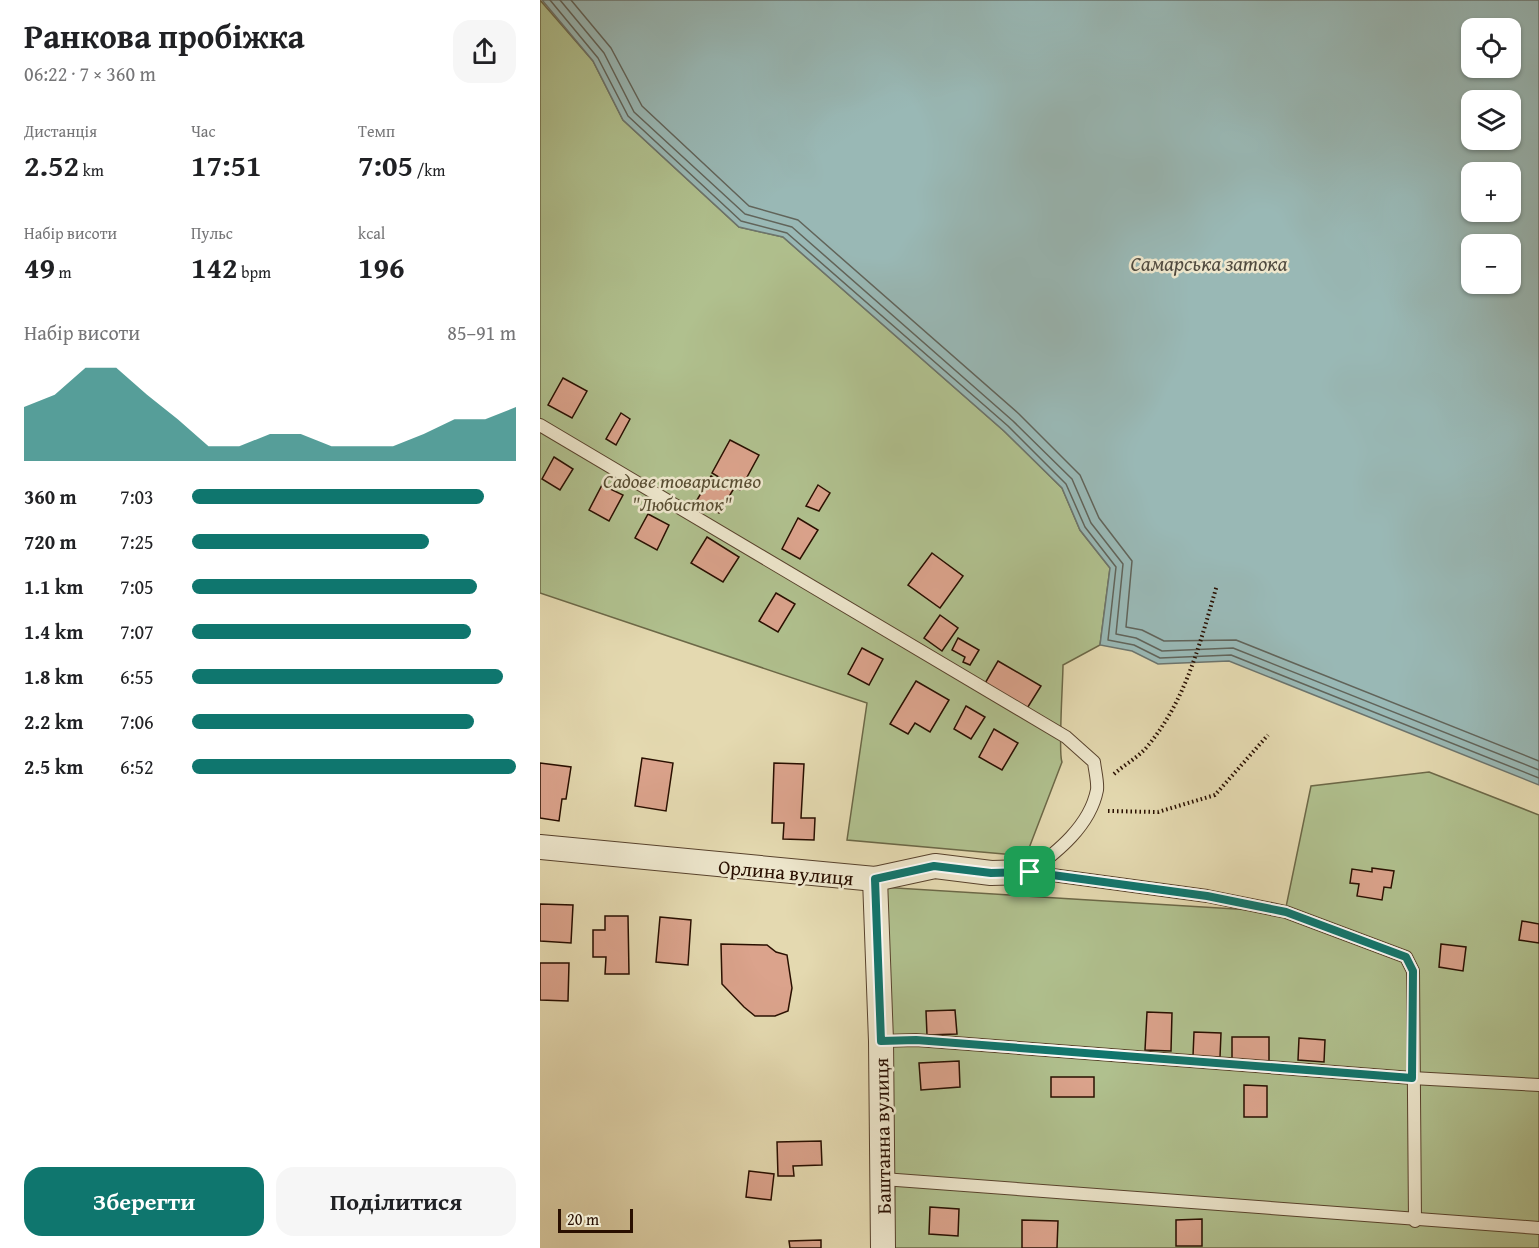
<!DOCTYPE html>
<html lang="uk">
<meta charset="utf-8">
<style>
body{margin:0;font-family:"Gentium Book Plus",serif;background:#f6f6f6;color:#202124;height:100vh;display:flex;flex-direction:column;font-size:22px;white-space:nowrap}
*{box-sizing:border-box;margin:0}
p{font-size:20px;color:#757577}
.icon{flex:none;width:33px;height:33px;fill:none;stroke:currentColor;stroke-width:2;stroke-linecap:round;stroke-linejoin:round}
.map{position:relative;flex:1;overflow:hidden}
.panel{display:flex;flex-direction:column;background:#fff;width:540px}
.panel>*{flex:none}
.buttons{position:absolute;left:921px;top:18px;display:grid;gap:12px}
.buttons a{display:grid;place-items:center;width:60px;height:60px;border-radius:12px;background:#fff;box-shadow:0 2px 4px #0004;font-size:30px}
.scale{position:absolute;left:18px;bottom:15px;width:75px;box-sizing:border-box;padding-left:6px;border:3px solid #290f00;border-top:0;font-size:16px;line-height:21px;white-space:nowrap;color:#290f00;-webkit-text-stroke:4px #ede6cc;paint-order:stroke}
.pin{position:absolute;display:grid;place-items:center;width:51px;height:51px;color:#fff;margin:-26px;border-radius:12px;box-shadow:0 3px 9px #0006}
.round{display:grid;place-items:center;flex:none;width:63px;height:63px;border-radius:18px;background:#f6f6f6}
.summary{display:flex;align-items:center;justify-content:space-between;height:102px;padding:0 24px}
h1{font-size:33px;font-weight:600;line-height:45px}
.figures{display:grid;grid-template-columns:repeat(3,1fr);gap:9px;height:102px;padding:6px 24px}
.figures div{display:grid;align-content:center}
.figures b{font-size:30px;font-weight:600}
.figures small{font-size:16px;font-weight:400}
.figures p{font-size:16px}
.chart{height:168px;padding:12px 24px}
.chart p{display:flex;justify-content:space-between}
.chart svg{width:100%;height:108px;margin-top:6px;fill:#0f766e;opacity:.7}
.cta{display:flex;gap:12px;margin-top:auto;padding:12px 24px}
.cta a{flex:1;height:69px;border-radius:18px;background:#0f766e;color:#fff;font-size:24px;font-weight:600;line-height:69px;text-align:center}
.cta a+a{background:#f6f6f6;color:#202124}
ul{padding:0 24px;list-style:none;font-size:20px}
li{display:grid;grid-template-columns:96px 72px 1fr;align-items:center;height:45px}
li i{height:15px;border-radius:8px;background:#0f766e}
main{display:flex;flex:1;min-height:0}
.map>svg:first-child{display:block}
.green{fill:#b0c08e;stroke:#6c6847;stroke-width:1.5}
.water{fill:#99b8b5;stroke:#6c746d;stroke-width:1.5;fill-rule:evenodd}
.lines{fill:none;stroke-linecap:round;stroke-linejoin:round}
.shore{stroke:#61645a;stroke-width:1.5}
.building{fill:#dba38c;stroke:#290f00;stroke-width:1.5}
.lane-casing{stroke:#58422c;stroke-width:14}
.street-casing{stroke:#58422c;stroke-width:26}
.path{stroke:#290f00;stroke-width:4;stroke-dasharray:1.5 3;stroke-linecap:butt}
.lane{stroke:#ede6cc;stroke-width:12}
.street{stroke:#ede6cc;stroke-width:24}
.route-casing{stroke:#fff;stroke-width:12}
.route{stroke:#0f766e;stroke-width:8}
.labels{text-anchor:middle;dominant-baseline:central;stroke-width:5;stroke-linejoin:round;paint-order:stroke}
.park-label{font-size:20px;font-style:italic;fill:#584d32;stroke:#ede6cc}
.street-label{font-size:20px;fill:#290f00;stroke:#ede6cc}
.water-label{font-size:21px;font-style:italic;fill:#504a3f;stroke:#ede6cc}
</style>
<main>
<section class="panel">
<div class="summary"><div><h1>Ранкова пробіжка</h1><p>06:22 · 7 × 360 m</p></div><a class="round"><svg class="icon" aria-label="share" viewBox="0 0 24 24"><path d="M12 15V3M7 8l5-5 5 5M5 13v7h14v-7"/></svg></a></div>
<div class="figures">
<div><p>Дистанція</p><b>2.52<small> km</small></b></div>
<div><p>Час</p><b>17:51</b></div>
<div><p>Темп</p><b>7:05<small> /km</small></b></div>
</div>
<div class="figures">
<div><p>Набір висоти</p><b>49<small> m</small></b></div>
<div><p>Пульс</p><b>142<small> bpm</small></b></div>
<div><p>kcal</p><b>196</b></div>
</div>
<div class="chart"><p><span>Набір висоти</span>85–91 m</p>
<svg viewBox="0 0 160 44" preserveAspectRatio="none"><path d="M0 44V22L10 17L20 6L30 6L40 17L50 27L60 38L70 38L80 33L90 33L100 38L110 38L120 38L130 33L140 27L150 27L160 22V44z"/></svg>
</div>
<ul>
<li><b>360 m</b>7:03<i style="width:90%"></i></li>
<li><b>720 m</b>7:25<i style="width:73%"></i></li>
<li><b>1.1 km</b>7:05<i style="width:88%"></i></li>
<li><b>1.4 km</b>7:07<i style="width:86%"></i></li>
<li><b>1.8 km</b>6:55<i style="width:96%"></i></li>
<li><b>2.2 km</b>7:06<i style="width:87%"></i></li>
<li><b>2.5 km</b>6:52<i style="width:100%"></i></li>
</ul>
<div class="cta"><a>Зберегти</a><a>Поділитися</a></div>
</section>
<div class="map">
<svg width="999" height="1248" viewBox="0 0 999 1248">
<rect width="100%" height="100%" fill="#e4d9b0"/>
<filter id="stains"><feTurbulence type="fractalNoise" baseFrequency=".00333" numOctaves="4"/><feColorMatrix values="0 0 0 0 .2 0 0 0 0 .09 0 0 0 0 .02 0 0 0 .5 -.17"/></filter>
<radialGradient id="worn" r=".72"><stop offset=".6" stop-color="#630" stop-opacity="0"/><stop offset="1" stop-color="#630" stop-opacity=".3"/></radialGradient>
<g class="green">
<path d="M0 0 53 61 83 120 199 227 243 237 464 431 522 488 540 530 570 568 560 645 523 665C523 681 518 754 522 762L486 856 307 840 327 703 0 593Z"/>
<polygon points="889,772 999,815 999,1223 351,1178 340,887 745,912 771,786"/>
<polygon points="355,1181 999,1225 999,1248 352,1248"/>
</g>
<path class="water" d="M2 0H999V785L689 661 618 664 592 651 560 645 570 568 540 530 522 488 464 431 243 237 199 227 83 120 53 61ZM932 28H970V68H932ZM932 100H970V140H932ZM932 172H970V212H932ZM932 244H970V284H932Z"/>
<g class="lines">
<g class="shore">
<polyline points="10,0 58,58 88,116 201,221 247,233 468,426 526,484 545,527 576,567 568,640 594,645 620,658 691,655 999,778"/>
<polyline points="20,0 64,53 94,112 205,214 252,227 473,421 532,479 551,523 583,564 576,634 596,638 622,651 693,648 999,770"/>
<polyline points="31,0 71,48 102,106 209,206 258,220 479,414 540,475 559,518 592,561 586,627 602,630 624,641 696,640 999,761"/>
</g>
</g>
<g class="building">
<polygon points="23,378 47,391 32,418 8,405"/>
<polygon points="81,413 90,419 76,445 66,439"/>
<polygon points="190,440 219,455 200,490 172,473"/>
<polygon points="14,457 33,469 20,490 2,479"/>
<polygon points="171,476 193,490 179,513 157,500"/>
<polygon points="62,485 83,495 69,521 49,510"/>
<polygon points="278,485 290,493 279,511 266,506"/>
<polygon points="108,514 129,525 117,550 95,538"/>
<polygon points="258,518 278,530 260,559 242,549"/>
<polygon points="167,537 199,557 183,582 151,563"/>
<polygon points="392,553 423,576 400,608 368,585"/>
<polygon points="236,593 255,604 238,632 219,621"/>
<polygon points="400,615 418,628 402,651 384,638"/>
<polygon points="418,638 439,650 430,665 423,662 425,657 412,650"/>
<polygon points="322,648 343,659 329,685 308,674"/>
<polygon points="458,661 501,686 486,710 444,685"/>
<polygon points="376,681 409,700 390,732 375,723 368,734 350,724"/>
<polygon points="426,706 445,717 431,739 414,729"/>
<polygon points="454,729 478,743 462,770 439,757"/>
<polygon points="102,758 133,763 126,811 95,806"/>
<polygon points="0,763 31,767 26,799 22,799 19,821 0,818"/>
<polygon points="234,763 264,764 261,818 275,818 274,840 243,839 244,823 232,823"/>
<polygon points="832,868 854,871 851,888 844,887 842,900 817,896 819,884 810,883 812,869 832,872"/>
<polygon points="0,904 33,905 31,943 0,941"/>
<polygon points="65,916 88,916 89,974 65,974 66,957 53,957 53,930 65,930"/>
<polygon points="120,917 151,920 148,965 116,962"/>
<polygon points="982,921 999,924 999,943 979,940"/>
<polygon points="181,944 227,945 236,952 247,955 252,988 248,1011 235,1016 215,1016 204,1007 182,984"/>
<polygon points="901,944 926,947 923,971 899,967"/>
<polygon points="0,963 29,963 28,1001 0,1000"/>
<polygon points="415,1010 417,1034 387,1035 386,1011"/>
<polygon points="607,1012 632,1013 631,1051 605,1050"/>
<polygon points="654,1032 681,1033 680,1057 653,1056"/>
<polygon points="692,1037 729,1037 729,1062 692,1063"/>
<polygon points="759,1038 785,1040 784,1062 758,1060"/>
<polygon points="419,1061 420,1087 381,1090 379,1063"/>
<rect x="511" y="1077" width="43" height="20"/>
<polygon points="704,1085 727,1086 727,1117 704,1117"/>
<polygon points="281,1141 282,1165 253,1166 254,1176 238,1176 237,1142"/>
<polygon points="209,1171 234,1174 231,1200 206,1197"/>
<polygon points="390,1207 419,1209 418,1236 389,1234"/>
<polygon points="662,1219 662,1246 636,1246 636,1220"/>
<polygon points="482,1220 518,1221 517,1248 482,1248"/>
<polygon points="281,1240 281,1248 250,1248 249,1241"/>
</g>
<g class="lines">
<g class="lane-casing">
<g id="lane">
<path d="M0 425 526 737 554 762C555 771 558 782 557 790 550 826 517 852 490 872"/>
<polyline points="490,872 667,896 746,912 866,957 873,971 875,1221"/>
<polyline points="341,1041 376,1040 872,1078 999,1085"/>
<polyline points="343,1179 999,1228"/>
</g>
</g>
<g class="street-casing">
<g id="street">
<polyline points="0,847 335,879 395,866 451,873 490,872"/>
<polyline points="335,879 341,1041 343,1248"/>
</g>
</g>
<g class="path">
<path d="M574 774C584 765 597 758 606 748 646 701 660 643 677 585"/>
<polyline points="568,811 618,812 675,795 728,735"/>
</g>
<use href="#lane" class="lane"/>
<use href="#street" class="street"/>
</g>
<g class="lines">
<g class="route-casing">
<polygon id="route" points="394,866 451,873 490,872 667,896 746,912 866,957 873,971 872,1078 376,1040 341,1041 335,879"/>
</g>
<use href="#route" class="route"/>
</g>
<g class="labels">
<g class="park-label">
<text x="142" y="480">Садове товариство<tspan x="142" dy="23">"Любисток"</tspan></text>
</g>
<g class="street-label">
<text transform="translate(246 872) rotate(5)">Орлина вулиця</text>
<text transform="translate(342 1136) rotate(-91)">Баштанна вулиця</text>
</g>
<g class="water-label">
<text x="669" y="263">Самарська затока</text>
</g>
</g>
<rect width="100%" height="100%" filter="url(#stains)"/>
<rect width="100%" height="100%" fill="url(#worn)"/>
</svg>
<div class="buttons">
<a><svg class="icon" aria-label="locate" viewBox="0 0 24 24"><circle cx="12" cy="12" r="6"/><path d="M12 2v4M12 18v4M2 12h4M18 12h4"/></svg></a>
<a><svg class="icon" aria-label="layers" viewBox="0 0 24 24"><path d="M12 4l9 5-9 5-9-5zM3 14l9 5 9-5"/></svg></a>
<a>+</a>
<a>−</a>
</div>
<div class="scale">20 m</div>
<div class="pin" style="left:490px;top:872px;background:#1e9e55"><svg class="icon" aria-label="arrive" viewBox="0 0 24 24"><path d="M6 21V4h12l-3 4 3 4H6"/></svg></div>
</div>
</main>
